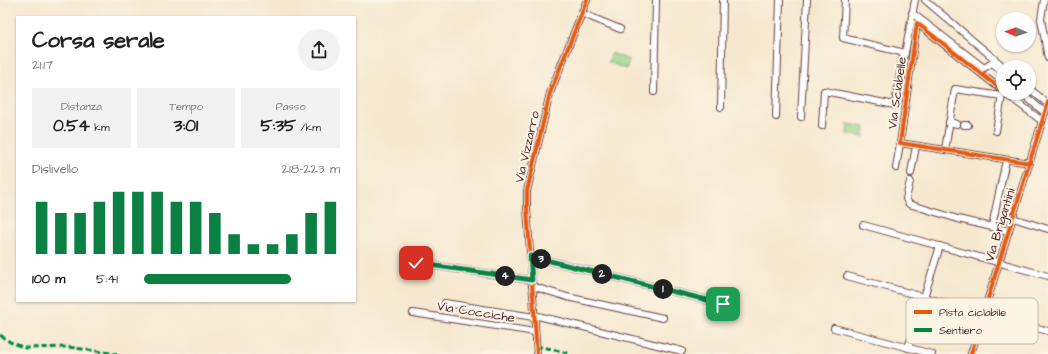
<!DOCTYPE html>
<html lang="it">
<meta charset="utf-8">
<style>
body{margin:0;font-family:"Architects Daughter",sans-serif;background:#f2f2f2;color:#222;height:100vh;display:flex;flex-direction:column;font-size:15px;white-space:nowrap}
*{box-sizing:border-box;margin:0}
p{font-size:13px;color:#767676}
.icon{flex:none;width:22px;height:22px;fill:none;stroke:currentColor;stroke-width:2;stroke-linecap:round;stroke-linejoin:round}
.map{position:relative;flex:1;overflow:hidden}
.drawer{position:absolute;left:16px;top:16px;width:340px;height:286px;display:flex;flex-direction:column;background:#fff;border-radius:0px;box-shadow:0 1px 3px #0004}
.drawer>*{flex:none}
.needle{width:26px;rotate:272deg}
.tools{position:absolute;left:996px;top:12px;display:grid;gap:8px}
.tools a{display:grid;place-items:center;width:40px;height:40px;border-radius:50%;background:#fff;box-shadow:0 1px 3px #0004;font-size:20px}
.pin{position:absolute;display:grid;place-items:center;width:34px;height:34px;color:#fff;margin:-17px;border-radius:8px;box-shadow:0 2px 6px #0006}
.km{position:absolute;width:20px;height:20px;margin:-10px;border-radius:50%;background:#222;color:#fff;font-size:11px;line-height:20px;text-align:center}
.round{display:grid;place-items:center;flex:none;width:42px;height:42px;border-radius:21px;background:#f2f2f2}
.summary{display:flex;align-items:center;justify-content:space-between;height:68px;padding:0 16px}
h1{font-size:22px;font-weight:800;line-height:30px}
.figures{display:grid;grid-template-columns:repeat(3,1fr);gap:6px;height:68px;padding:4px 16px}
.figures div{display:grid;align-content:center;border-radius:0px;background:#f2f2f2;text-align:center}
.figures b{font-size:17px;font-weight:800}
.figures small{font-size:11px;font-weight:400}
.figures p{font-size:11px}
.chart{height:112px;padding:8px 16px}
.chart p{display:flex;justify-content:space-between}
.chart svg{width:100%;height:72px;margin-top:4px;stroke:#0b8043;stroke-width:6}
ul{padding:0 16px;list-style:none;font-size:13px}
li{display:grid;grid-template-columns:64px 48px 1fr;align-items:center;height:30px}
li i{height:10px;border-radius:5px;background:#0b8043}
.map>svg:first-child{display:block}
.green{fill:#99d78c;stroke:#727b5c}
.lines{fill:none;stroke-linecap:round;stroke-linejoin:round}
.minor-casing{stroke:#643d44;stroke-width:8}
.minor{stroke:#fff;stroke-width:6}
.quiet{stroke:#00873e;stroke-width:3;stroke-dasharray:6 3;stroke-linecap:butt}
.cycleway-casing{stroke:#fcf5e5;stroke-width:6}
.cycleway{stroke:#e8590c;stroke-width:4}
.route-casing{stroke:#fff;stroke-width:8}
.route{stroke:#0b8043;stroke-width:5}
.labels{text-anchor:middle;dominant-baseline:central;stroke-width:4;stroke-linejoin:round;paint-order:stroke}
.street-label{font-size:13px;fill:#4a1f2b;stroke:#fcf5e5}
.key{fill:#fcf5e5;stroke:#c7b5ad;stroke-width:1}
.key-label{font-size:11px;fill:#4a1f2b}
</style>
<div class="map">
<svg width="1048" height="354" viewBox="0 0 1048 354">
<rect width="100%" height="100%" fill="#fcf5e5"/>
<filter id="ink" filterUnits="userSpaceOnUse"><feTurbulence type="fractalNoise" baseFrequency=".025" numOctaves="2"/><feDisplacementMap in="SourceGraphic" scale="8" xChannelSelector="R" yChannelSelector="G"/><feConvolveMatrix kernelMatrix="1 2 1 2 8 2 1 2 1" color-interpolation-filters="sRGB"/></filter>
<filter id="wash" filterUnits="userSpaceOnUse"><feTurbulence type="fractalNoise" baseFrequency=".012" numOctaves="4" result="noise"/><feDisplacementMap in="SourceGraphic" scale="16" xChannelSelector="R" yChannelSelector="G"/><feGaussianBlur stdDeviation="0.9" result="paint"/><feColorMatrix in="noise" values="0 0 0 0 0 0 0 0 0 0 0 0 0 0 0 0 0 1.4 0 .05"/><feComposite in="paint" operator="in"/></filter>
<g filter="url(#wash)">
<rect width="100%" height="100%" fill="#f6e8cf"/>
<g class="green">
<polygon points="612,53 629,60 626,69 608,62"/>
<polygon points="848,124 865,127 864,137 847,134"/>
</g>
</g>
<g filter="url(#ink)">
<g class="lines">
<g class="minor-casing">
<g id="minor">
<polyline points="845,0 843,38 905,53"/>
<polyline points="925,0 1004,67"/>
<polyline points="1044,0 1041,19 1048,58"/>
<polyline points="581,13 620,29"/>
<polyline points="912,13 984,68 992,63 1003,72"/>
<polyline points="1029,88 1048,104"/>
<polyline points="1003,91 917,23 900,143 1030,163"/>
<polyline points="654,92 656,0"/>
<polyline points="1005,93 1042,121"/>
<polyline points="1022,93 1045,113"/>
<polyline points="721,107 723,0"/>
<polyline points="776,117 780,0"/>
<polyline points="801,117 807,0"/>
<polyline points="949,122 957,124"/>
<polyline points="964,125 968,125"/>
<polyline points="822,126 824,91 895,105 902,61 905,53 915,0"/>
<polyline points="996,131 1002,96"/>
<polyline points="945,150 955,89 1002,96 1005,93"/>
<polyline points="896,168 900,143"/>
<polyline points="911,173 916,146"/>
<polyline points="910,181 906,199 909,204 958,219 1009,231"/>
<polyline points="1013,218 1048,229"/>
<polyline points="863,225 1048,276"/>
<polyline points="992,226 1006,160"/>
<polyline points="530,256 723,304"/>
<polyline points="416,263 531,280"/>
<polyline points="847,276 1048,331"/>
<polyline points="532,286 567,297 663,318"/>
<polyline points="445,303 534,317"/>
<polyline points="413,313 535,332"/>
<polyline points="534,315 682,351"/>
<polyline points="834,328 932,354"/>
<polyline points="908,348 940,246"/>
<polyline points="537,354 527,208 527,191 550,93 587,0"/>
<polyline points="971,354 1048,102"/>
</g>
</g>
<use href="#minor" class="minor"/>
<g class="quiet">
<polyline points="0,335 10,342 25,348 68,347 117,354"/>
<polyline points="536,346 552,349 571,354"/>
</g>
<g class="cycleway-casing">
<g id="cycleway">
<polyline points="1003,91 917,23 900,143 1030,163"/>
<polyline points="537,354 527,208 527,191 550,93 587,0"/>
<polyline points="971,354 1048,102"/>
</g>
</g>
<use href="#cycleway" class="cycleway"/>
</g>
</g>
<g class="lines" filter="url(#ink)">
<g class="route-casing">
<polyline id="route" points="416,263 532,280 530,256 723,304"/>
</g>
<use href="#route" class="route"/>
</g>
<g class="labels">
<g class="street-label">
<text transform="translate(897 93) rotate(-82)">Via Sciabelle</text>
<text transform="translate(527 147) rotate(-77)">Via Vizzarro</text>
<text transform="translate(1000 225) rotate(-73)">Via Brigantini</text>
<text transform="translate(476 312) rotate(9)">Via Cocciche</text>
</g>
</g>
<rect x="906" y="298" width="132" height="46" rx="6" class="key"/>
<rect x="914" y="310" width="18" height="4" fill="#e8590c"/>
<rect x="914" y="328" width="18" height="4" fill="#00873e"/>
<g class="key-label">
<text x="939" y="316">Pista ciclabile</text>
<text x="939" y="334">Sentiero</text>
</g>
</svg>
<div class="tools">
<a><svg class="needle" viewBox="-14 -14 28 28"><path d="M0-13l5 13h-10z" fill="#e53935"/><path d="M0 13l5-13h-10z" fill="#767676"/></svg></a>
<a><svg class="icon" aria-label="locate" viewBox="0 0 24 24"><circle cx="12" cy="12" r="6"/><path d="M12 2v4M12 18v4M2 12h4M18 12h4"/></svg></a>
</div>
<div class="pin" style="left:723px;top:304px;background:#1e9e55"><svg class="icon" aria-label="arrive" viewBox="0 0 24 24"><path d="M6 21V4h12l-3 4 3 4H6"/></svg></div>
<div class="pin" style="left:416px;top:263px;background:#d93025"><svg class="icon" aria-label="check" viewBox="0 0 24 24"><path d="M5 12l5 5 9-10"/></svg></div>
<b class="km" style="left:663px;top:289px">1</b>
<b class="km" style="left:602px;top:274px">2</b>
<b class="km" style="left:541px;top:259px">3</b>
<b class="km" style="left:505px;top:276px">4</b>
<section class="drawer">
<div class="summary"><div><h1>Corsa serale</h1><p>21:17</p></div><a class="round"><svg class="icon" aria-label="share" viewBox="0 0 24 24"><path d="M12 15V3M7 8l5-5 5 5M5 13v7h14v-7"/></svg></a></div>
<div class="figures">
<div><p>Distanza</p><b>0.54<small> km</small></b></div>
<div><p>Tempo</p><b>3:01</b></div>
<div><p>Passo</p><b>5:35<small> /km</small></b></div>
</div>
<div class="chart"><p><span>Dislivello</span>218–223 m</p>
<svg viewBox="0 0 160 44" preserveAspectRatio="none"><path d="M5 44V12M15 44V19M25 44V19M35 44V12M45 44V6M55 44V6M65 44V6M75 44V12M85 44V12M95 44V19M105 44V32M115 44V38M125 44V38M135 44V32M145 44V19M155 44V12"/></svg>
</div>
<ul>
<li><b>100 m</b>5:41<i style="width:75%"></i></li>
</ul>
</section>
</div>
